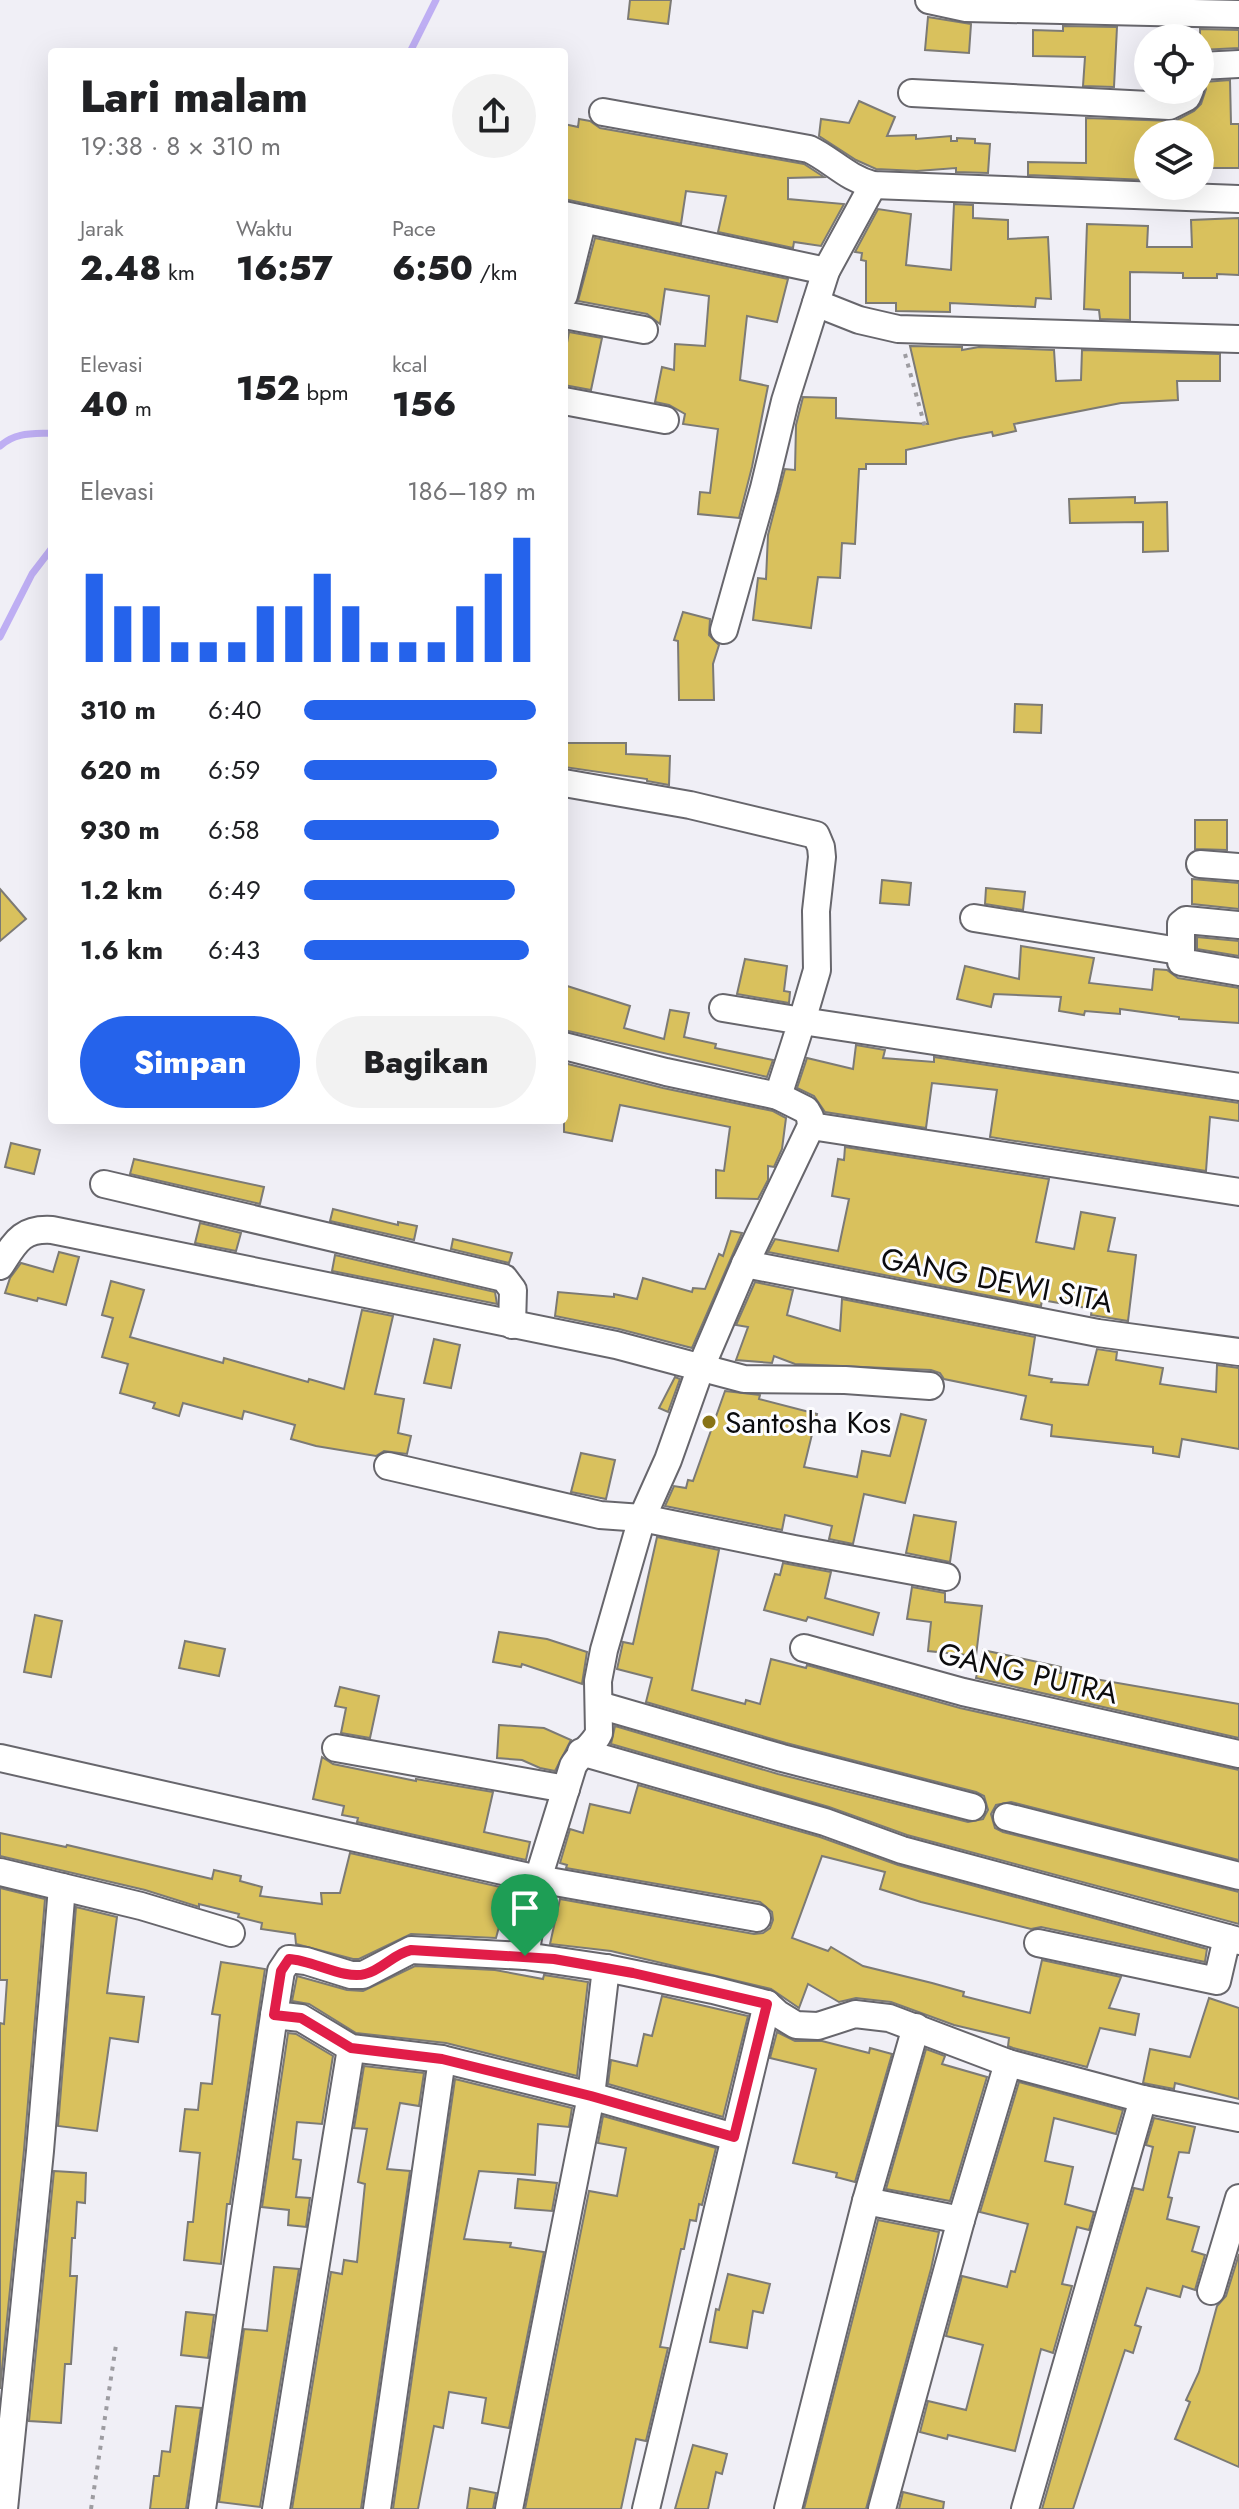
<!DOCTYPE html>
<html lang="id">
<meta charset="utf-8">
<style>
body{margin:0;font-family:Jost,sans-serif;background:#f2f2f2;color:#202124;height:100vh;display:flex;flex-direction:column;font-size:30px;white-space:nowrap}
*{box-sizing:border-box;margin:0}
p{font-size:26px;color:#757577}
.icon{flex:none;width:44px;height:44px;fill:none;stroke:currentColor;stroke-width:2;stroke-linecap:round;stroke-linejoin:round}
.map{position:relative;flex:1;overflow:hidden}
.details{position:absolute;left:48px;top:48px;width:520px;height:1076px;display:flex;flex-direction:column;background:#fff;border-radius:8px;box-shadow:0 8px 32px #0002}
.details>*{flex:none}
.controls{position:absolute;left:1134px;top:24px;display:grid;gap:16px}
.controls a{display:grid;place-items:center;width:80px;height:80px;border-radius:50%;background:#fff;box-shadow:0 8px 32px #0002;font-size:40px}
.pin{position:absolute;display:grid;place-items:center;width:68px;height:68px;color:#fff;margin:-82px -34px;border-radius:50% 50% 50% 0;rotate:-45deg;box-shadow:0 0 8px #0007}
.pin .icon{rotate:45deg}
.round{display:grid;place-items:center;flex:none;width:84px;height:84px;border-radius:42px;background:#f2f2f2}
.head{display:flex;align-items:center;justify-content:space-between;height:136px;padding:0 32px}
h1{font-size:44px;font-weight:800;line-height:60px}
.stats{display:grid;grid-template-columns:repeat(3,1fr);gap:12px;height:136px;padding:8px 32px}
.stats div{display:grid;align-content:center}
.stats b{font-size:34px;font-weight:800}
.stats small{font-size:22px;font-weight:400}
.stats p{font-size:22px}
.chart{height:224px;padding:16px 32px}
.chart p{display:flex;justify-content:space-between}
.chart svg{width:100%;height:144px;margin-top:8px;stroke:#2563eb;stroke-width:6}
.action{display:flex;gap:16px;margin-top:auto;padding:16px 32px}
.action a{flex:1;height:92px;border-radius:48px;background:#2563eb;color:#fff;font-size:32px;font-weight:800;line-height:92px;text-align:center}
.action a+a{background:#f2f2f2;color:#202124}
ul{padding:0 32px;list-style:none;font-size:26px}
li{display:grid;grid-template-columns:128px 96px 1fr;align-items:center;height:60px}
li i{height:20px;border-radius:10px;background:#2563eb}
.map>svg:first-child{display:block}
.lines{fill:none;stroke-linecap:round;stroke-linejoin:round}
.stream{stroke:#beaef3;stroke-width:7}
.building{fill:#d9c15d;stroke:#7c7a75;stroke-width:2}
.street-casing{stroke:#67666c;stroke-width:30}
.path{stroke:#9d9ca1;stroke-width:4;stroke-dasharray:4 6;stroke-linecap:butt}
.street{stroke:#fff;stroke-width:26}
.route-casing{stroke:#fff;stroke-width:16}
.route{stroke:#e11d48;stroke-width:10}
.poi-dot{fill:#887316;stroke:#fdfdff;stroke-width:3}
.labels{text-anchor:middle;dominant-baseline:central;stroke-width:6;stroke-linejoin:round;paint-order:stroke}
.street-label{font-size:30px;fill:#0c0c0e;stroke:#fdfdff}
.poi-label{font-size:30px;fill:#0c0c0e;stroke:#fdfdff;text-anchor:start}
</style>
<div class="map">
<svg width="1239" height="2509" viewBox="0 0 1239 2509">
<rect width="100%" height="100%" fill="#f0eff6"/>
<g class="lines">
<g class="stream">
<polyline points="410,52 436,0"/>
<path d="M0 446C16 432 32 434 52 433"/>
<polyline points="0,637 32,574 52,548"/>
</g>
</g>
<g class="building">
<polygon points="630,0 671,0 668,24 628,19"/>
<polygon points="928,17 971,24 969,53 925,50"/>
<polygon points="1063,26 1117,27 1114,87 1083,86 1085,57 1033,56 1033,30 1063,31"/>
<polygon points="1200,29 1239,30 1239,48 1200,50"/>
<polygon points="1230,80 1231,124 1239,124 1239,168 1200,168 1200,134 1148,134 1148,180 1028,175 1028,162 1086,163 1086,118 1175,121 1194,111 1201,104 1206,89 1204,82"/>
<polygon points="859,101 895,117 887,136 916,135 916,139 951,136 951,141 957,141 957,138 975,139 975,143 990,144 988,173 956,172 956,168 917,171 876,169 856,160 819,136 821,119 849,123"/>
<polygon points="579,119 590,121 600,128 804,164 824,177 788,178 788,199 844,204 821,246 794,242 793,248 718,232 726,196 686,191 681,224 564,199 564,124 578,127"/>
<polygon points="954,204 973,205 973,218 1008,220 1008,239 1048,237 1051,299 1036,298 1035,307 950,303 950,312 896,311 896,303 866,303 866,261 861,260 862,253 855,252 878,209 911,214 906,265 951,270"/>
<polygon points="1239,218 1239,275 1217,274 1217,278 1183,278 1183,273 1130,272 1130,320 1100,319 1099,310 1084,309 1087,224 1148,226 1147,247 1192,247 1191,220"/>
<polygon points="595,238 788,279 777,322 747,316 740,380 768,386 752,467 739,518 698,514 700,492 710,493 718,429 683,424 685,414 669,405 655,402 662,367 674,370 675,344 705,346 709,296 665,289 660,324 647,314 578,301"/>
<polygon points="569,332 602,338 591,390 564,385 564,359"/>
<polygon points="910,346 962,347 962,350 979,347 1054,350 1056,381 1081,380 1082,350 1220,354 1220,381 1177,381 1178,400 1121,403 1014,424 1016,431 993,436 992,432 960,438 906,450 906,464 866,464 866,469 859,469 855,544 842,543 840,578 818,577 811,628 753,620 758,578 766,579 768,535 785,469 795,470 796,425 803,397 836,398 836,418 928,424"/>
<polygon points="1135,497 1135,503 1167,502 1168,551 1143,552 1143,522 1070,523 1069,499"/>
<polygon points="683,612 710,619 709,635 719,645 713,664 714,700 679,700 678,641 674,640"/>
<polygon points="1015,704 1042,705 1041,733 1014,732"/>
<polygon points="564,743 626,743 626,754 670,756 669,785 647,781 647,779 564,767"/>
<polygon points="1195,820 1227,820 1227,850 1195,849"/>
<polygon points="1192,879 1239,883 1239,909 1192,904"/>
<polygon points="882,880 911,883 909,905 880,903"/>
<polygon points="986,888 1025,892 1023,910 985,904"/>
<polygon points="0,889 26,919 0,941"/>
<polygon points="1197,937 1239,941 1239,956 1197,949"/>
<polygon points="1021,946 1094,958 1089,983 1152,990 1154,969 1167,970 1178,978 1239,988 1239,1023 1179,1019 1179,1017 1120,1009 1120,1014 1085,1011 1084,1015 1059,1011 1061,997 994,994 991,1007 957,999 965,966 1019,979"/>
<polygon points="745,959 787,966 784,991 790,992 789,1003 737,994"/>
<polygon points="564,985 630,1006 624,1028 664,1039 670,1010 689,1013 684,1037 716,1044 715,1048 773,1060 767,1077 564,1030"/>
<polygon points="856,1045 885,1050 883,1058 934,1062 934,1057 1239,1103 1239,1121 1210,1117 1206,1171 990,1137 997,1090 932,1083 926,1128 825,1112 814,1096 797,1088 807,1058 853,1069"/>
<polygon points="564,1063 663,1088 773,1111 786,1118 782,1149 774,1167 768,1166 768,1180 758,1199 716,1198 716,1170 724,1171 730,1127 620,1105 612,1141 564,1132"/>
<polygon points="11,1143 40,1150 34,1174 5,1167"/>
<polygon points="845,1147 1049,1179 1036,1242 1074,1249 1081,1212 1115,1218 1108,1251 1136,1255 1128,1321 1091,1315 1092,1309 1042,1300 1041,1306 768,1252 775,1239 838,1251 849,1199 832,1196 838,1159 844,1160"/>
<polygon points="134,1159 264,1187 260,1204 130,1174"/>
<polygon points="333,1209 398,1225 398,1222 417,1226 414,1240 330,1221"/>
<polygon points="200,1223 241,1233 236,1251 195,1243"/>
<polygon points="731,1231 742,1233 692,1348 619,1329 555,1316 558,1292 614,1297 614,1294 637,1299 643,1278 692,1292 693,1288 705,1289 719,1254 723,1256"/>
<polygon points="453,1239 512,1253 509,1263 451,1249"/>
<polygon points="59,1252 79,1257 66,1305 38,1298 37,1301 5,1293 10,1278 21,1263 53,1272"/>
<polygon points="335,1255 495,1292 497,1304 332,1271"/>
<polygon points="111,1281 144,1290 130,1337 223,1363 224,1358 308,1382 309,1379 344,1389 362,1310 393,1316 375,1394 404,1399 398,1433 411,1436 407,1454 384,1451 376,1456 316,1446 291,1439 295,1425 244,1411 242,1419 183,1403 179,1416 153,1408 155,1403 120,1393 128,1364 102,1357 113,1318 102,1315"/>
<polygon points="755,1282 793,1290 787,1315 840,1331 842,1299 1035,1337 1029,1375 1052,1379 1051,1382 1088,1385 1097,1349 1117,1352 1116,1360 1163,1368 1160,1384 1216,1392 1217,1365 1239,1368 1239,1449 1182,1439 1179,1457 1153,1453 1153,1447 1051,1436 1052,1425 1021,1419 1026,1396 944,1379 940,1373 931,1370 795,1364 774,1356 772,1363 736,1360 748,1327 736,1325"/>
<polygon points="434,1339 460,1345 451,1388 424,1383"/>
<polygon points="675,1377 680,1379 668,1412 659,1408"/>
<polygon points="725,1391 760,1395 759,1399 817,1414 804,1467 857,1477 862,1451 890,1456 901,1414 926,1420 905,1503 864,1494 853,1544 829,1539 832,1526 785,1515 782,1530 665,1506 674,1486 686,1488 688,1480 693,1481"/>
<polygon points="581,1453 615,1460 606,1499 571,1492"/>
<polygon points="914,1515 956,1522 950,1562 906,1553"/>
<polygon points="657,1537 719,1550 692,1690 745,1704 746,1700 760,1704 771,1659 806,1668 807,1665 960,1708 1239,1770 1239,1860 1011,1802 996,1805 991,1814 995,1828 1003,1832 1239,1892 1239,1924 907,1835 829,1807 611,1744 615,1726 778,1774 968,1822 983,1819 988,1810 984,1796 976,1792 786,1743 646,1702 652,1678 617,1669 623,1642 633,1644"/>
<polygon points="783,1563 831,1572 825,1598 879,1613 873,1635 808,1617 806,1621 764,1610 775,1574 780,1575"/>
<polygon points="912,1587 945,1593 945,1602 982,1606 976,1656 928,1651 931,1622 907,1619"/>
<polygon points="35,1615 62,1621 51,1677 24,1672"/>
<polygon points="499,1632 547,1639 587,1652 582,1684 522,1664 521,1667 493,1662"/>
<polygon points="185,1641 225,1649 219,1676 179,1668"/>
<polygon points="983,1650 1061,1667 1060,1673 1239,1704 1239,1738 976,1678"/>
<polygon points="340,1687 379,1696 370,1738 341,1733 346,1708 335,1706"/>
<polygon points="499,1725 544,1728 571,1740 555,1771 540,1768 522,1760 497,1758"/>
<polygon points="322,1757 333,1764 416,1781 416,1779 493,1792 484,1832 530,1842 526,1860 357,1822 358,1818 342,1815 344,1806 313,1799"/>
<polygon points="638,1785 820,1837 898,1865 1207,1949 1205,1962 1041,1927 1031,1929 921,1902 880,1889 885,1872 822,1856 792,1938 828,1951 831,1947 863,1966 932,1983 964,1992 963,1996 1030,2013 1042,1960 1121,1977 1109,2008 1139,2014 1135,2035 1100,2028 1087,2067 1013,2048 1008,2046 1009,2038 954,2025 891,2002 856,1998 839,2002 808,1984 799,2008 771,1989 611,1951 550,1944 560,1899 754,1934 763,1933 770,1928 773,1920 772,1912 760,1902 566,1868 567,1865 560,1863 570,1829 583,1833 590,1804 630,1813"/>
<polygon points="0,1833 66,1847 67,1845 212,1879 214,1870 241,1876 240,1881 262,1887 260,1896 322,1904 321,1893 340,1893 350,1853 509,1889 496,1938 411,1934 359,1959 353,1959 296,1944 295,1934 261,1929 262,1923 238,1917 239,1914 199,1904 199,1907 145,1890 0,1856"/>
<polygon points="0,1888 45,1899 24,2150 0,2389 0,2023 4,2024 7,1980 0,1980"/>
<polygon points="76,1907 117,1917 107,1993 144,1997 138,2042 110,2038 97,2131 58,2126"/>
<polygon points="221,1962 265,1969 230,2204 227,2204 221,2264 184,2260 188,2222 193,2222 200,2153 180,2151 185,2109 198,2110 201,2083 212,2084 220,2015 212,2014"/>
<polygon points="415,1966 495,1970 543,1979 544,1975 588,1982 577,2076 446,2043 356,2033 309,2004 292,2001 297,1976 347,1990 363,1991"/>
<polygon points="662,1996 748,2016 723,2117 608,2084 611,2060 637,2066 644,2034 652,2036"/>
<polygon points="1209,1998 1239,2008 1239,2099 1175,2083 1174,2089 1143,2083 1150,2049 1190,2057"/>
<polygon points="777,2032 795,2041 822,2041 869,2053 870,2048 892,2054 855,2182 836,2177 837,2173 793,2163 816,2069 770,2058"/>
<polygon points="288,2033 296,2034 333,2056 322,2124 297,2122 293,2159 301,2160 296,2197 310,2198 306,2227 288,2225 289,2210 262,2207"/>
<polygon points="926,2049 945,2056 942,2064 987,2077 950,2201 886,2189"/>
<polygon points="364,2066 424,2073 419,2106 400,2103 387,2169 410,2171 361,2509 292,2509 331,2272 342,2274 344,2260 357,2262 365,2184 358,2182 367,2129 354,2128"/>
<polygon points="455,2079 572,2108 569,2127 538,2124 535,2175 479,2171 464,2239 511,2243 510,2247 544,2252 509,2428 482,2423 486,2398 449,2392 443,2428 434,2426 418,2509 393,2509"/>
<polygon points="1019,2082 1123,2110 1116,2134 1054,2118 1045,2161 1073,2167 1065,2204 1094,2212 1089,2230 1077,2227 1062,2284 1072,2286 1053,2353 1041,2349 1015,2451 948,2435 947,2439 920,2432 928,2401 966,2410 983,2345 946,2336 962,2276 1007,2287 1011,2271 1015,2272 1028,2224 980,2212"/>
<polygon points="603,2116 716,2148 702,2205 699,2204 696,2221 690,2220 684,2249 681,2249 660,2347 668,2348 646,2441 636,2439 621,2509 525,2509 589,2191 617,2196 626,2148 598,2143"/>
<polygon points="1154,2118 1195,2127 1189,2153 1179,2152 1168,2197 1172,2198 1167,2219 1199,2227 1192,2251 1205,2255 1195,2290 1183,2286 1180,2297 1147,2288 1135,2325 1141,2327 1133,2353 1125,2350 1073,2509 1042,2509 1134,2188 1143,2190 1153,2147 1146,2145"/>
<polygon points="54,2171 86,2173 85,2203 77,2202 75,2238 72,2238 70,2276 77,2276 71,2364 65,2364 61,2423 29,2421"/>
<polygon points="518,2179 557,2183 552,2211 515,2208"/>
<polygon points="878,2220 939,2232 931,2269 866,2509 804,2509"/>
<polygon points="1239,2254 1239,2467 1175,2439 1190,2402 1186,2400 1199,2372 1217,2306 1226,2296"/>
<polygon points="274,2267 299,2269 260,2507 219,2502 244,2329 267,2331"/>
<polygon points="728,2274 770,2284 763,2313 753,2311 747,2348 710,2342 716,2309 719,2310"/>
<polygon points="186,2312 214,2315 208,2358 181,2355"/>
<polygon points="176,2406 201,2408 186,2509 150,2509 154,2476 159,2476 162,2451 170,2452"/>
<polygon points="693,2445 727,2454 722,2474 716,2472 708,2509 675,2509"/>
<polygon points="470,2488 496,2493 493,2509 467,2509"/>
<polygon points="903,2492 944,2502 943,2509 899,2509"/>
</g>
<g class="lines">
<g class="street-casing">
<g id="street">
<polyline points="929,0 966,8 1239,14"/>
<polyline points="1200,66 1239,64"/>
<polyline points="912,93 1169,106 1187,97 1190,90"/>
<path d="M603 112 809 149C832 160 847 178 873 185L1239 199"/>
<polyline points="564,215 826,271"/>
<polyline points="564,295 583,219"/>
<polyline points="816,303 859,320 898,329 1238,339"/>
<polyline points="564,315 644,330"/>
<polyline points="564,401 665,420"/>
<polyline points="724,630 764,488 785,401 826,271 873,185"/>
<polyline points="564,783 690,805 816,835 821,847 822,857 816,911 817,970 802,1021 1239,1087"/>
<polyline points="1200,864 1239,867"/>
<polyline points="974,918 1179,951"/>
<polyline points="1239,925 1186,920 1181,924 1181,962 1239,972"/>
<polyline points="723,1008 802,1021 778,1096"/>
<path d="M564 1046 666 1072 778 1096 806 1110 810 1117 811 1126 745 1264 701 1367 668 1460 642 1518 604 1650 598 1681 599 1733C594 1745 580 1753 573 1766L538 1879 525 1956 606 1968 713 1990 767 2004 778 2014 796 2025 818 2026 855 2014 889 2018 1008 2063 1143 2099 1239 2118"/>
<polyline points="811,1126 1239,1192"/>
<polyline points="104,1184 504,1278 513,1290 512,1325"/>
<polyline points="745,1264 1098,1333 1239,1352"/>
<path d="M0 1266C15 1243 21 1228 52 1230L616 1345 744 1379 845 1380 930 1386"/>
<polyline points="388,1466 600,1515 642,1518 794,1549 946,1577"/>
<polyline points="804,1648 963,1692 1239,1754"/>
<polyline points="599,1705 782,1758 972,1807"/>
<polyline points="336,1748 566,1789"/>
<polyline points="581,1752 825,1822 902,1850 1239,1941"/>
<polyline points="0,1758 538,1879 757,1918"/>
<polyline points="1007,1817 1239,1876"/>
<polyline points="0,1872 141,1906 231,1933"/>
<polyline points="1038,1943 1217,1981 1227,1938"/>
<polyline points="274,2015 281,1971 289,1959 306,1961 351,1975 363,1975 411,1950 525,1956"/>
<polyline points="866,2201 961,2220"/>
<polyline points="1211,2291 1239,2198"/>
<polyline points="4,2509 40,2151 62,1887"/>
<polyline points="202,2509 274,2015 301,2018 351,2048 442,2059 591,2096 734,2137"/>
<polyline points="276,2509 351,2048"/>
<polyline points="377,2509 442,2059"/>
<polyline points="509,2509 591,2096 606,1968"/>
<polyline points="646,2509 767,2004"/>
<polyline points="788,2509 866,2201 916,2027"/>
<polyline points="882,2509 961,2220 1008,2063"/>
<polyline points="1025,2509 1143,2099"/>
</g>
</g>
<g class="path">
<polyline points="905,354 925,427"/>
<polyline points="91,2509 116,2345"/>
</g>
<use href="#street" class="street"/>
</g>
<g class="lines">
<g class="route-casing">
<path id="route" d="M411 1950 554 1959 633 1973 767 2004 734 2137 591 2096 442 2059 351 2048 301 2018 274 2015 281 1971 289 1959C312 1960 345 1980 365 1974 382 1970 393 1954 411 1950Z"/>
</g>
<use href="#route" class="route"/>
</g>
<circle class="poi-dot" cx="709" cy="1422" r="8"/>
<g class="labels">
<g class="street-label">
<text transform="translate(997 1280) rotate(11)">GANG DEWI SITA</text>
<text transform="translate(1028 1673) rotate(13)">GANG PUTRA</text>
</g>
<g class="poi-label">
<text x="725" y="1422">Santosha Kos</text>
</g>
</g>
</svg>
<div class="controls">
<a><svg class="icon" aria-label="locate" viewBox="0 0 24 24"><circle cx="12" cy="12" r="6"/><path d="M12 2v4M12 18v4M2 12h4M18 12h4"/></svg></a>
<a><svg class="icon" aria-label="layers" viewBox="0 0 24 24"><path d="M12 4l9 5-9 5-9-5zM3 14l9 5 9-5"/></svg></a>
</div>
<div class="pin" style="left:525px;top:1956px;background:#1e9e55"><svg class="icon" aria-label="arrive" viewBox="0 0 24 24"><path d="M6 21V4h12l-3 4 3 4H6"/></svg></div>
<section class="details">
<div class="head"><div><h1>Lari malam</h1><p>19:38 · 8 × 310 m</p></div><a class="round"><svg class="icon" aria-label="share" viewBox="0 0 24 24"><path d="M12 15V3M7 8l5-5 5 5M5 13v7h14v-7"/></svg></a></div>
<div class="stats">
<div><p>Jarak</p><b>2.48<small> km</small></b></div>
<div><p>Waktu</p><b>16:57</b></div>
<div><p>Pace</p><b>6:50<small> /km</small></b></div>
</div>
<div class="stats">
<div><p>Elevasi</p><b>40<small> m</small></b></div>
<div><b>152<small> bpm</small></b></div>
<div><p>kcal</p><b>156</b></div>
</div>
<div class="chart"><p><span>Elevasi</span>186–189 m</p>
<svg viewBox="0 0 160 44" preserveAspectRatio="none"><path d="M5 44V17M15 44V27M25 44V27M35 44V38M45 44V38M55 44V38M65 44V27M75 44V27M85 44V17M95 44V27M105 44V38M115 44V38M125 44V38M135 44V27M145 44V17M155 44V6"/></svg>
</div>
<ul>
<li><b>310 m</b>6:40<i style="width:100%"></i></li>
<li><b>620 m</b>6:59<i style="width:83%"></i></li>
<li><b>930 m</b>6:58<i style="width:84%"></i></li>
<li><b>1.2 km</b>6:49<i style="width:91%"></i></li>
<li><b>1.6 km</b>6:43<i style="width:97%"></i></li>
</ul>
<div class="action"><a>Simpan</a><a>Bagikan</a></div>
</section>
</div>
